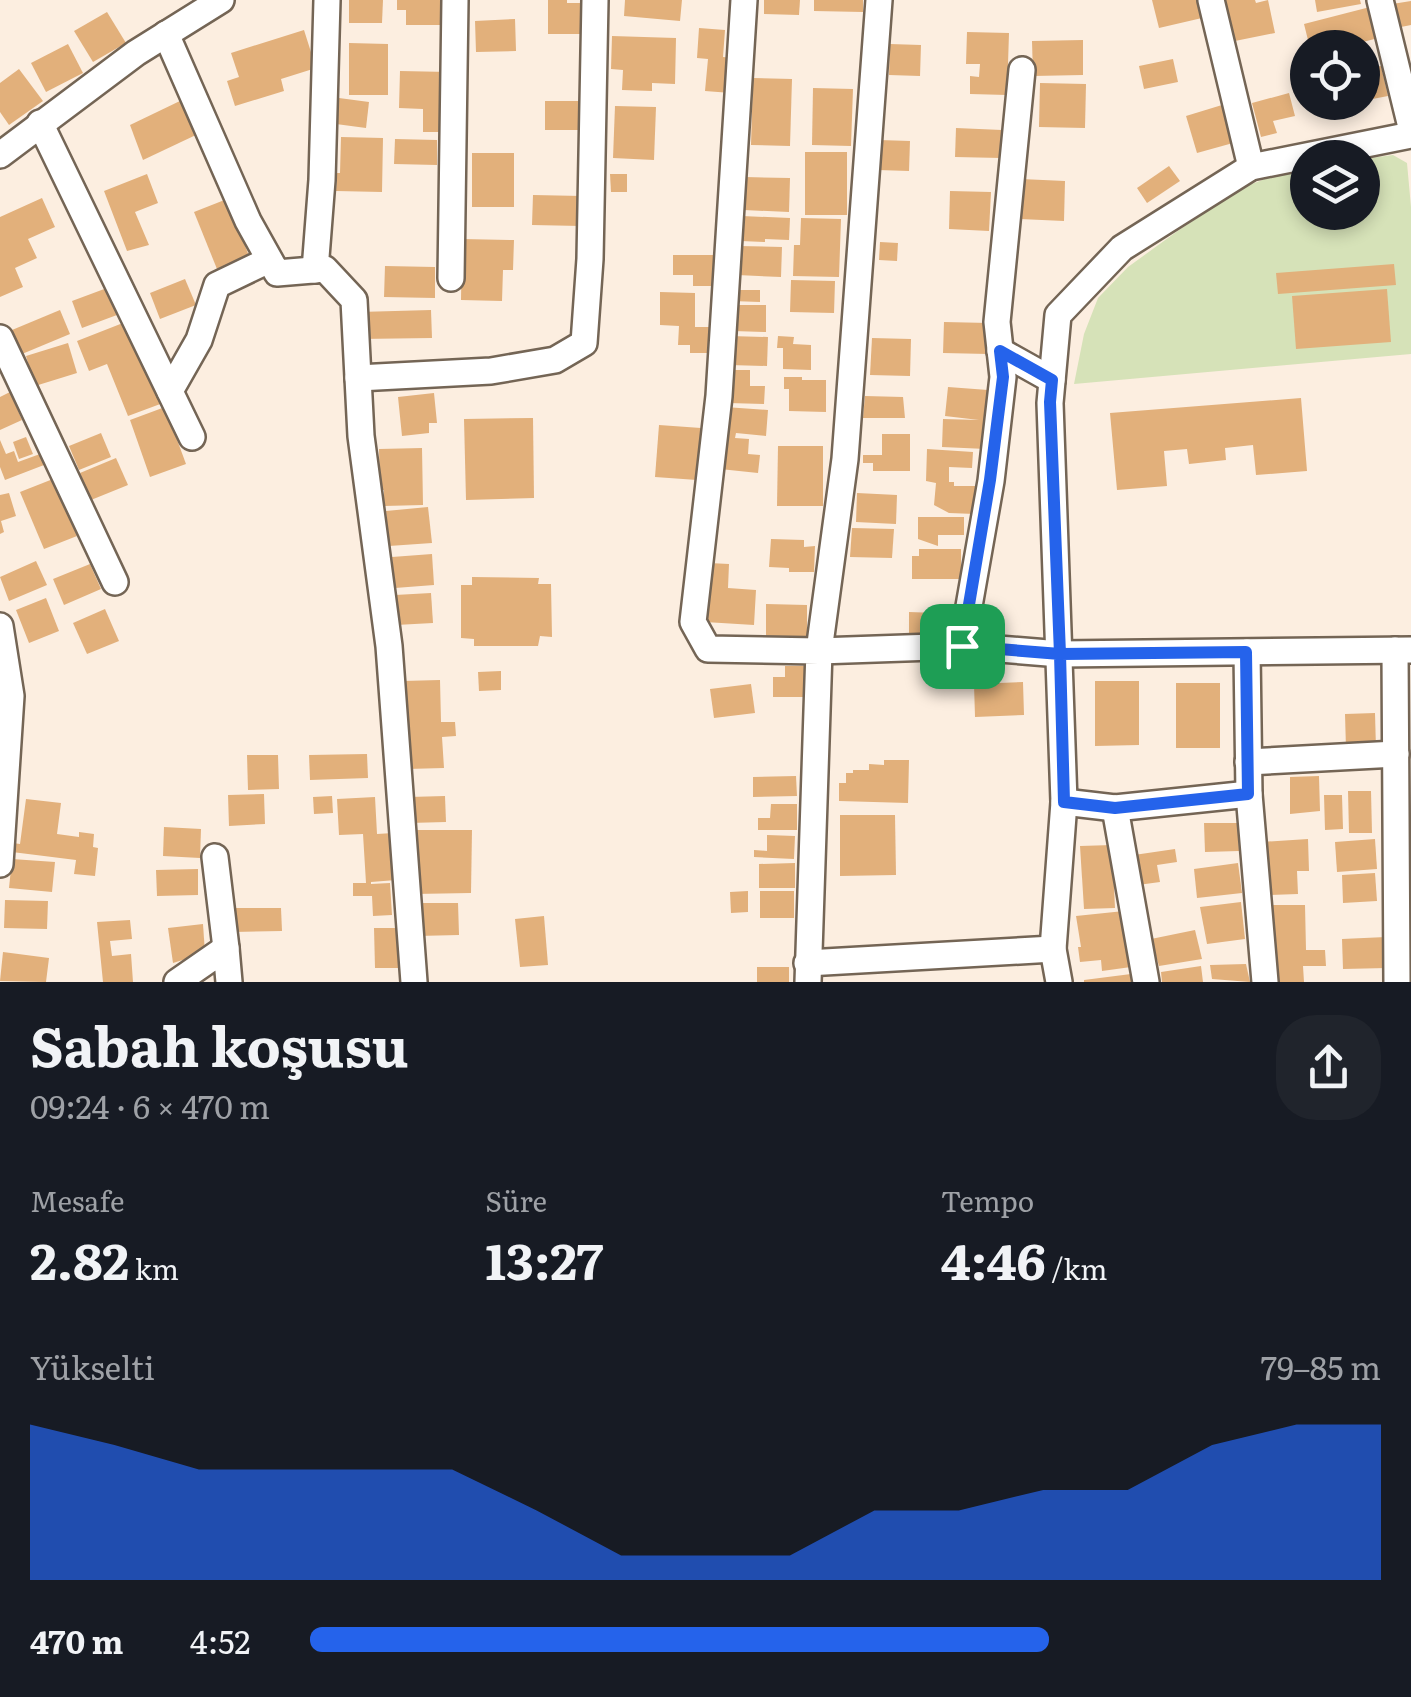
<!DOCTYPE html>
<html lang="tr">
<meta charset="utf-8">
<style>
body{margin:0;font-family:Literata,serif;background:#20242c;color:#f1f3f6;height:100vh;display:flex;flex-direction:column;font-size:38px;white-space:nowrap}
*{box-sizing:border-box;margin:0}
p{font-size:32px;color:#9ea1a6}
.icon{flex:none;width:55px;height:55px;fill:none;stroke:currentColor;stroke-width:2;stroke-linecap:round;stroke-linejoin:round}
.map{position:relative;height:982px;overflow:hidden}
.side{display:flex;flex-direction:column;background:#171b24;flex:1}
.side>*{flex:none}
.buttons{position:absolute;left:1290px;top:30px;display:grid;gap:20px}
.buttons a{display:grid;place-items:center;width:90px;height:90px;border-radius:50%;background:#171b24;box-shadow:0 5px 15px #0003;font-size:50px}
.pin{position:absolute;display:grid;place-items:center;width:85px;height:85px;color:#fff;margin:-42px;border-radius:20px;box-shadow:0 5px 15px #0006}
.round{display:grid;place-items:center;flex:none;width:105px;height:105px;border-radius:40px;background:#20242c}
.overview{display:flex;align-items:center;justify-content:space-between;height:170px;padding:0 30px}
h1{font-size:55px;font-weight:700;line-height:75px}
.stats{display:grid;grid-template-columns:repeat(3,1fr);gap:15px;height:170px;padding:10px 30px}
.stats div{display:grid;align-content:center}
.stats b{font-size:50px;font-weight:700}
.stats small{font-size:28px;font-weight:400}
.stats p{font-size:28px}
.chart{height:280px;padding:20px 30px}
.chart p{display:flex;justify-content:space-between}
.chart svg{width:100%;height:180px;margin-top:10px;fill:#2563eb;opacity:.7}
ul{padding:0 30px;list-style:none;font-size:32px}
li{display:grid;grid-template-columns:160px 120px 1fr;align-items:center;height:75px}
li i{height:25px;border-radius:12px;background:#2563eb}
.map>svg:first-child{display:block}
.green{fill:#d6e2b8}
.building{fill:#e2b07b}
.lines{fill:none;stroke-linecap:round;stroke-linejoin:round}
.minor-casing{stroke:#746555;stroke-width:30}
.minor{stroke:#fff;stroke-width:25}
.route-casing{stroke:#fff;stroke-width:20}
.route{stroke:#2563eb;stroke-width:12}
</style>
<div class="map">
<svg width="1411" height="982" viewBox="0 0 1411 982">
<rect width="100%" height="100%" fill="#fceee0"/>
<polygon class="green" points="1393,155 1407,163 1411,207 1411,354 1074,384 1084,334 1098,298 1128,267 1179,230 1244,187 1286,171 1307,168 1308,212 1362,212 1363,159"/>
<g class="building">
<polygon points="349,0 383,0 382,23 349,23"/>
<polygon points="397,0 448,0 448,25 406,25 406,10 397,10"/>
<polygon points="548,0 567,0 567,3 593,3 593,34 548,34"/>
<polygon points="625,0 682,0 680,21 624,16"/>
<polygon points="764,0 800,0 799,15 764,14"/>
<polygon points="814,0 863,0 863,12 814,11"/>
<polygon points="1152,0 1197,0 1202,18 1159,28"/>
<polygon points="1221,0 1255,0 1256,3 1268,0 1275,33 1230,42"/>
<polygon points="1315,0 1360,0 1361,4 1317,12"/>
<polygon points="1411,1 1411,25 1391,29 1386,5"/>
<polygon points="1370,7 1378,38 1341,48 1310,48 1304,24"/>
<polygon points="107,12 126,43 93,62 74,31"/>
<polygon points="515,19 516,51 476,52 475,21"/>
<polygon points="699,28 725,30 723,57 734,58 731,93 705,91 708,59 697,58"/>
<polygon points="304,30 316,68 281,79 284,91 235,106 227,81 239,77 231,53"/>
<polygon points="967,32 1009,33 1007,95 970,94 970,76 979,77 980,64 966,64"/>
<polygon points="612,36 676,38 675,84 652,83 652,91 622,90 623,70 611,69"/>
<polygon points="1083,40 1083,75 1033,76 1032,41"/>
<polygon points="349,43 388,44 388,95 349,95"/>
<polygon points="68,44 83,73 46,92 31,63"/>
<polygon points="890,44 921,45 920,76 889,75"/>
<polygon points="1173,59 1178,82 1144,89 1139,66"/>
<polygon points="1381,66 1388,96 1362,101 1362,70"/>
<polygon points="19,69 43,101 9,125 0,112 0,83"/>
<polygon points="400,71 449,72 448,132 423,132 423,109 399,108"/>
<polygon points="753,78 792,79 790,146 751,145"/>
<polygon points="1040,83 1086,84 1085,128 1039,127"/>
<polygon points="813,88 853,89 851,146 812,145"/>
<polygon points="1289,93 1295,116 1273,121 1277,133 1261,137 1252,103"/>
<polygon points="339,98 369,102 366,128 336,124"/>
<polygon points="182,100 198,134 143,160 130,125"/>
<rect x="545" y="101" width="38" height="29"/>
<polygon points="1222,105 1233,143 1197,153 1186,116"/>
<polygon points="615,106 656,107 654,160 613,158"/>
<polygon points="956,128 1002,130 1001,158 955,157"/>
<polygon points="341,137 383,138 382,192 336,191 337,173 340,173"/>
<polygon points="395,139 437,140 437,165 394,164"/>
<polygon points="879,140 910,141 909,171 878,170"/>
<rect x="805" y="152" width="42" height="63"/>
<rect x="472" y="153" width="42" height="54"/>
<polygon points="1169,166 1180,181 1147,203 1137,188"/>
<polygon points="147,174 158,203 135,212 149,245 127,251 104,191"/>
<polygon points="610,174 627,174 627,192 611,192"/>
<polygon points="745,177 790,178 789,212 744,210"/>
<polygon points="1021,179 1065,181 1064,221 1020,219"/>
<polygon points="950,191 991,192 989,231 949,229"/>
<polygon points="533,195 582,196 581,226 532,225"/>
<polygon points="42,198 55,227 28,239 37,258 15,268 23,287 0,297 0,217"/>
<polygon points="227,199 249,256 217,269 194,212"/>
<polygon points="742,216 790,218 789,240 765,239 765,242 741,241"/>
<polygon points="801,218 841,219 839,277 793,276 794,245 800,245"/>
<polygon points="462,239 514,240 513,270 503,270 502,301 461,300"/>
<polygon points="880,242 898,243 897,261 879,260"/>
<polygon points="738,246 782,247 781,277 737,275"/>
<polygon points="673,255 714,255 714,286 693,286 693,275 673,275"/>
<polygon points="1394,264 1396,285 1278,294 1276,273"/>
<polygon points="385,266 435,267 435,298 384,297"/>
<polygon points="185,279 196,305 160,319 150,293"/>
<polygon points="791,280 835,281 834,313 790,312"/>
<polygon points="115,285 125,312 82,328 72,301"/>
<polygon points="1387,289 1391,342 1296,349 1292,296"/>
<polygon points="733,290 760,290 760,302 732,301"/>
<polygon points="660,292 695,293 695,327 715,327 715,353 690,353 690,345 678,345 679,326 660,325"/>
<polygon points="733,305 766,305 766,332 733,331"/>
<polygon points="60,310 70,334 22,354 12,330"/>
<polygon points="431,310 432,338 360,339 359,312"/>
<polygon points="128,321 163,403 128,416 107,364 89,371 77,341"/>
<polygon points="944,322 989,323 988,354 943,353"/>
<polygon points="730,336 768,337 767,366 729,365"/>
<polygon points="778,336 794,337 793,344 811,345 811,370 783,369 783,348 777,348"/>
<polygon points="872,338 911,339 910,376 870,375"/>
<polygon points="68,343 77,373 35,386 26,356"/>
<polygon points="728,370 750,370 750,386 765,386 764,404 728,403"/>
<polygon points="784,377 802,377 802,380 826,380 826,412 789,411 789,389 784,389"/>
<polygon points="948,387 988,390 985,420 987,421 986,449 942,447 943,419 979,420 945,416"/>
<polygon points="10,392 22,420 0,430 0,397"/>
<polygon points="434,393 437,423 429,423 429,433 402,436 398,397"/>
<polygon points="865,396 903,397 905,418 863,418"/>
<polygon points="1301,398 1307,471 1256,475 1253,445 1225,448 1226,460 1189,464 1187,449 1164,451 1167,486 1117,490 1110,413"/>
<polygon points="165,407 186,464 150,477 130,420"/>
<polygon points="725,407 768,410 766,436 736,433 735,438 749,439 748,454 760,455 758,473 720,469"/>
<polygon points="533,418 534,498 466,500 464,419"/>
<polygon points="659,425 701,428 697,480 655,477"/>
<polygon points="101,433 111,457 79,470 69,446"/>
<polygon points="882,434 910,434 910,471 873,471 873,463 863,463 863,455 882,455"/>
<polygon points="26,437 33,454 19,459 13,442"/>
<polygon points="0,440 6,454 14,451 18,462 40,454 44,465 5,480 0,467"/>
<polygon points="778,446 823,446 823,506 777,506"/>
<polygon points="422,448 423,505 384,506 384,490 380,490 379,449"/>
<polygon points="927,449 973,452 972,468 949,467 949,482 954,482 954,486 976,486 975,514 949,513 934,505 936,483 926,481"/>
<polygon points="116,458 128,485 91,500 80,473"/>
<polygon points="53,479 77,536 44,549 20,492"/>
<polygon points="9,493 16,516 1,521 4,532 0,534 0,495"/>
<polygon points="857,493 897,495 896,524 856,522"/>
<polygon points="428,507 432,543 389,546 386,511"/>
<polygon points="918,517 964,517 964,535 938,535 938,546 918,539"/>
<polygon points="852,528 894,529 892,558 850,557"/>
<polygon points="771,539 804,540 804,547 815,546 814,572 789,572 789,568 769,567"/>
<polygon points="919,549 961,549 961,579 912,579 912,556 919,556"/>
<polygon points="432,554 434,585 395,588 392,557"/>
<polygon points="36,561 47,585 9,601 0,577"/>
<polygon points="709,563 729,564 728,588 756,590 754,625 705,622"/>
<polygon points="90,564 101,589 64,605 53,579"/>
<polygon points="472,577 539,578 538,584 551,584 552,637 540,636 538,646 474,646 474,639 461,638 461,585 472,585"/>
<polygon points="431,593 433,623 396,625 395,595"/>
<polygon points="46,598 59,631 29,643 16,610"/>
<polygon points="766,604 807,605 807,639 766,638"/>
<polygon points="105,609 119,641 87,654 73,623"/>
<polygon points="909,612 937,613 937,626 951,626 950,644 909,643"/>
<polygon points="785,666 805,666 804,697 773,697 773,677 785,677"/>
<polygon points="501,671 501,690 479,691 478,672"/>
<polygon points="440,680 441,722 455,722 456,736 442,737 444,768 407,769 403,681"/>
<polygon points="1095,681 1139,681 1139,745 1095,746"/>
<polygon points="1023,682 1024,715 975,717 974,684"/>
<rect x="1176" y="683" width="44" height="65"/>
<polygon points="751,684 755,713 714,718 710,689"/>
<polygon points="1375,713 1376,749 1346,749 1345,714"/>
<polygon points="367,754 368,778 310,780 309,755"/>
<polygon points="247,755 278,755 279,789 248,790"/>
<polygon points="884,760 909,760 908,803 839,801 839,783 846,783 846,773 853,773 853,770 869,770 869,764 884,765"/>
<polygon points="796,776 797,796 753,797 753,777"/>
<polygon points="1319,776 1320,811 1290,814 1290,777"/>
<polygon points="1348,791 1371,791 1372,833 1349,833"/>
<polygon points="264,794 265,824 229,826 228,795"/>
<polygon points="1324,795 1342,795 1343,829 1325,830"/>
<polygon points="332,796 333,813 314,814 313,797"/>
<polygon points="445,796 446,822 409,823 409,797"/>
<polygon points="375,797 377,834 393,833 396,880 371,882 371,884 390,883 392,915 373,916 372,896 353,896 353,883 366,883 363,834 339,835 337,799"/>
<polygon points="26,799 61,803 57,834 79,837 79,832 94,834 93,847 98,848 95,876 74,874 76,860 12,852 13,843 20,844"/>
<polygon points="771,804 797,804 797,830 758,830 758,818 770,818"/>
<polygon points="840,815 895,815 896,875 840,876"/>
<polygon points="1204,823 1238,823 1239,851 1205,852"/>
<polygon points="164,827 201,829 200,858 163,856"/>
<polygon points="410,830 472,830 471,893 414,894"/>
<polygon points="767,835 795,836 794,859 754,857 754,850 767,851"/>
<polygon points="1308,839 1309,871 1297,871 1298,894 1267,895 1261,842"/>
<polygon points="1375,839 1377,869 1337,872 1335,842"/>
<polygon points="1112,845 1115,908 1084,909 1080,846"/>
<polygon points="1175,849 1177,862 1157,865 1160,882 1138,885 1134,855"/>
<polygon points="12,859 55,862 52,892 9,888"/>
<polygon points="795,863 795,888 759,888 759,864"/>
<polygon points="1238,863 1242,893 1197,898 1194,869"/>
<polygon points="198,869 198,895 157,896 156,870"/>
<polygon points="1375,873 1377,901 1343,903 1342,875"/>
<polygon points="748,891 748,912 731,913 730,892"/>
<rect x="760" y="891" width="34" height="27"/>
<polygon points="5,900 48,901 47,929 4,928"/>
<polygon points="1241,902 1245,939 1207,944 1200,907"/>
<polygon points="417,903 458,903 459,935 417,936"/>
<polygon points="1267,905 1305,905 1306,950 1325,950 1326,966 1303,966 1304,982 1272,982"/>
<polygon points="232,908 281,908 282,931 233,932"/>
<polygon points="1124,911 1131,967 1102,971 1101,960 1080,962 1078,947 1081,947 1076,916"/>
<polygon points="544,916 548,965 520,967 515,919"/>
<polygon points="130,920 132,939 110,941 112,956 131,954 133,982 103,982 97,922"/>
<polygon points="203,924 205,953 173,963 168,928"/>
<polygon points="374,928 398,928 398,968 375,968"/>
<polygon points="1195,930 1202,959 1159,966 1151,939"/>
<polygon points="1386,937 1387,968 1343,969 1342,939"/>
<polygon points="3,952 49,958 46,982 0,981"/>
<polygon points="1246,964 1250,982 1212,979 1210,965"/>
<polygon points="1201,966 1203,982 1162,982 1161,972"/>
<rect x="757" y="967" width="32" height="15"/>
<polygon points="1131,974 1132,982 1084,982 1084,980"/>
</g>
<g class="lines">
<g class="minor-casing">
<g id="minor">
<polyline points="744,0 719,396 693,622 708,649 819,651 808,982"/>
<polyline points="879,0 845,459 819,651 962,646 1060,654 1411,650"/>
<polyline points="1211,0 1251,167"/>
<polyline points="1380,0 1411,127"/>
<polyline points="166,34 248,221 277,273 325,269 354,300 361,436 389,646 414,982"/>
<polyline points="40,123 192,437"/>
<polyline points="0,155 136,53 221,0"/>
<polyline points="315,270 322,180 327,0"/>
<polyline points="451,278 455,0"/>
<polyline points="0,338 115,582"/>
<polyline points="1000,351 1052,380"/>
<polyline points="358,378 491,371 555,360 584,343 590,259 595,0"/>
<polyline points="170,391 199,340 217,285 269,260"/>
<polyline points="0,626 11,696 0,864"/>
<polyline points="962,646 991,481 1003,377 997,322 1022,70"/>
<polyline points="1395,650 1397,982"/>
<polyline points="1247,652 1249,794 1265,982"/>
<polyline points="1248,762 1396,754"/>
<polyline points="1064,802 1115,808 1249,794"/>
<polyline points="1115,808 1146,982"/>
<polyline points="215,857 226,948"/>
<polyline points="807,963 1053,949"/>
<polyline points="177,982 226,948 229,982"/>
<polyline points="1059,982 1053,949 1064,802 1050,403 1058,315 1122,248 1251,167 1411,135"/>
</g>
</g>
<use href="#minor" class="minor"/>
</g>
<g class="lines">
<g class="route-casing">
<polyline id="route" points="962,646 1060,654 1064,802 1115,808 1248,794 1246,652 1060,654 1050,402 1052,380 1000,351 1003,377 990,480 962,646"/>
</g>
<use href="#route" class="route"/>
</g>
</svg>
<div class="buttons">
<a><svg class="icon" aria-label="locate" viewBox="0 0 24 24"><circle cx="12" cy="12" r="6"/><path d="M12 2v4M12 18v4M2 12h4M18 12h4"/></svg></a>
<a><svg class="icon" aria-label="layers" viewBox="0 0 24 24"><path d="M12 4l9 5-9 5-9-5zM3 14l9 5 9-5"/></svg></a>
</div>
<div class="pin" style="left:962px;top:646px;background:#1e9e55"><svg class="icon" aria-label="arrive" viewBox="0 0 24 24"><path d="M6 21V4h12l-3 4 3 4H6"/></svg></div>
</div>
<section class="side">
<div class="overview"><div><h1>Sabah koşusu</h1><p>09:24 · 6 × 470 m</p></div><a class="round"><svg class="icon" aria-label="share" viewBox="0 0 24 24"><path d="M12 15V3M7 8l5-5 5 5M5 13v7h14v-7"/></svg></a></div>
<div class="stats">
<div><p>Mesafe</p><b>2.82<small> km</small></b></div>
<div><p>Süre</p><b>13:27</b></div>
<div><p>Tempo</p><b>4:46<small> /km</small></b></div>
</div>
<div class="chart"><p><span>Yükselti</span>79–85 m</p>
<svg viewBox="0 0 160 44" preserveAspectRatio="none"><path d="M0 44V6L10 11L20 17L30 17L40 17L50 17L60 27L70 38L80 38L90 38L100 27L110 27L120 22L130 22L140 11L150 6L160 6V44z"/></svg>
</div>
<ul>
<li><b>470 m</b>4:52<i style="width:69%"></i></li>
</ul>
</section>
